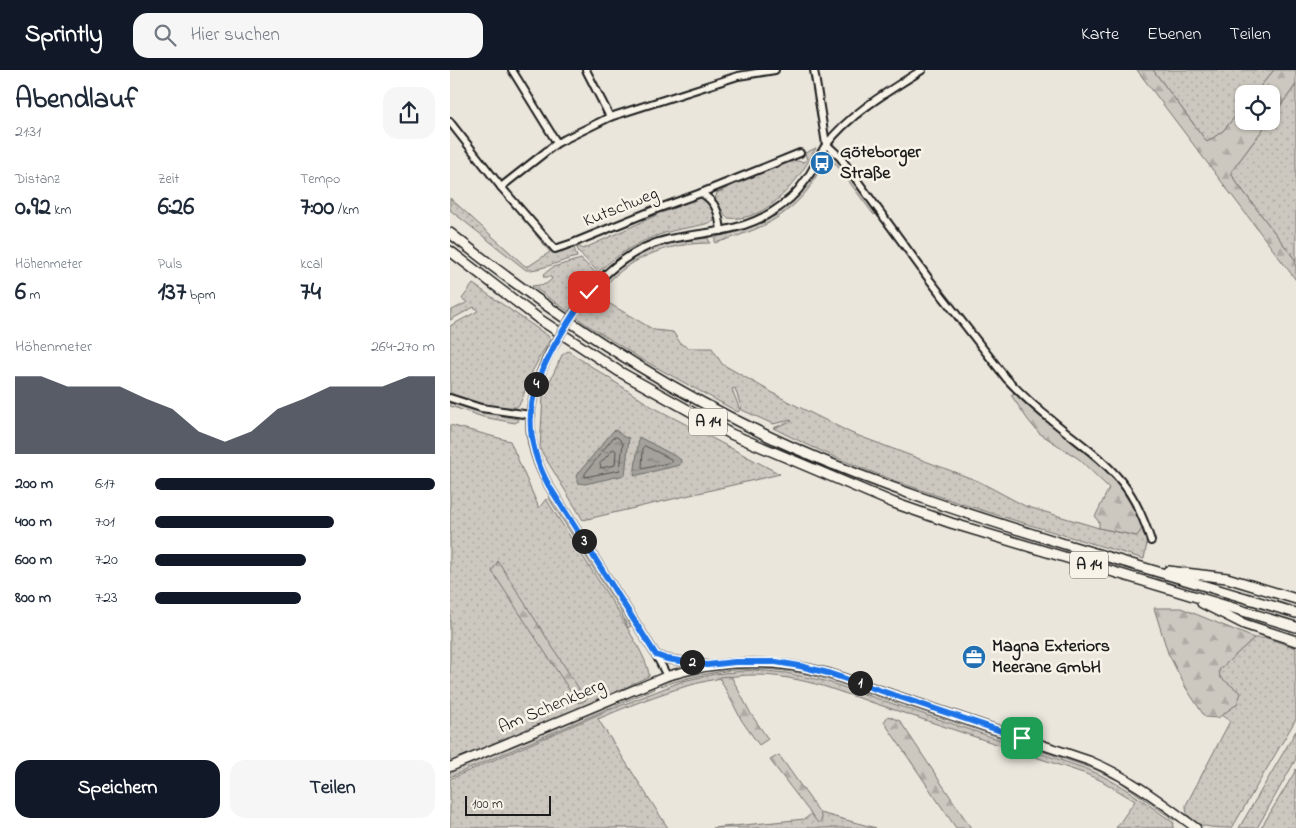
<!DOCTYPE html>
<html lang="de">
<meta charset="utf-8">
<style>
body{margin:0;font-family:"Indie Flower",sans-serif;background:#f6f6f7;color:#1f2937;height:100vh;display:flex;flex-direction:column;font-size:19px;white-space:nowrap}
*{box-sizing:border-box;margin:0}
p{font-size:16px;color:#747a83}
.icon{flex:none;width:28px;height:28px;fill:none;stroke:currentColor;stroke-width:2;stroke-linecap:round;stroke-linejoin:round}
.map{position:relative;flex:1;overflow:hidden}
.details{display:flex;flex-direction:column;background:#fff;width:450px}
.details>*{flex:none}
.fabs{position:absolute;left:785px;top:15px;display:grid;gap:10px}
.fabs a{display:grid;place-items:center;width:45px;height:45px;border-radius:10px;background:#fff;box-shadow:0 1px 4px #0004;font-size:25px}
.scale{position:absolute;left:15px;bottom:12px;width:86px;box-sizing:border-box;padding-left:5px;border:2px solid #1c1c1c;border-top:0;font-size:14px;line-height:18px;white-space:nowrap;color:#1c1c1c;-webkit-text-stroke:4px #f7f3e8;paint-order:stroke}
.pin{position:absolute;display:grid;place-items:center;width:42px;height:42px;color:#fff;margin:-21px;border-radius:10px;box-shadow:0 2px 8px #0006}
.km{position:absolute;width:25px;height:25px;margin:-12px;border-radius:50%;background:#222;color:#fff;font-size:14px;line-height:25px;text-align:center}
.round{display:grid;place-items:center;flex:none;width:52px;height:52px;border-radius:15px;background:#f6f6f7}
.headline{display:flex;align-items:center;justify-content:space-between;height:85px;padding:0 15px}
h1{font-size:28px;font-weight:700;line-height:38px}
.stats{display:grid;grid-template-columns:repeat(3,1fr);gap:8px;height:85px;padding:5px 15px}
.stats div{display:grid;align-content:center}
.stats b{font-size:25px;font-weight:700}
.stats small{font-size:14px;font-weight:400}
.stats p{font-size:14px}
.chart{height:140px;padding:10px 15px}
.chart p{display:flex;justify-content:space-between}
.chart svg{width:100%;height:90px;margin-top:5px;fill:#111827;opacity:.7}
.action{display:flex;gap:10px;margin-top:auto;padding:10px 15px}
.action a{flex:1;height:58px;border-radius:15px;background:#111827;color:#fff;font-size:20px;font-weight:700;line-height:58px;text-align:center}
.action a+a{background:#f6f6f7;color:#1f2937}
ul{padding:0 15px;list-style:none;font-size:16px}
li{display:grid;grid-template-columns:80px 60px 1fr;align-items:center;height:38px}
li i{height:12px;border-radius:6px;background:#111827}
header{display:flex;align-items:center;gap:30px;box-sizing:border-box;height:70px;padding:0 25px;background:#111827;color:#fff}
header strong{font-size:24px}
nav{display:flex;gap:28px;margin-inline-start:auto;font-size:18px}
.search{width:350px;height:45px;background:#f6f6f7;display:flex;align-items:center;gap:12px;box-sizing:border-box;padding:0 18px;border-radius:15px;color:#747a83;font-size:19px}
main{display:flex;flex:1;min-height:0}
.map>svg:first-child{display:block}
.grass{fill:url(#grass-dots);stroke:#74726e}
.forest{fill:url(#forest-firs);stroke:#74726e}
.water{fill:url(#water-ripples);stroke:#6d6c68}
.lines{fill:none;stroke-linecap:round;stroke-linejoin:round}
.shore{stroke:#52514e;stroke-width:1}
.minor-casing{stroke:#1c1c1c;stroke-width:10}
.major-casing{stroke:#1c1c1c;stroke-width:11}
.highway-casing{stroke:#1c1c1c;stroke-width:12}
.minor{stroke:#f7f3e8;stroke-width:6}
.major{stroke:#f7f3e8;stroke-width:8}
.highway{stroke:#f7f3e8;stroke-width:9}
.minor-bridge-casing{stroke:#1c1c1c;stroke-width:10;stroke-linecap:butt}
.minor-bridge{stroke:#f7f3e8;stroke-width:6}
.route-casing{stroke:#fff;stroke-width:10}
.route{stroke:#1a73e8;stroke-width:6}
.labels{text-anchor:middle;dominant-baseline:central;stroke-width:5;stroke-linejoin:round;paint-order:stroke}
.shield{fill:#f7f3e8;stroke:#5e5c59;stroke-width:1}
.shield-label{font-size:16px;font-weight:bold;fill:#1c1c1c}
.poi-label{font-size:18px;font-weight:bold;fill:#1c1c1c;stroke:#f7f3e8;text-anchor:start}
.street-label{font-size:18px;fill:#1c1c1c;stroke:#f7f3e8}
</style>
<header>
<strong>Sprintly</strong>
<div class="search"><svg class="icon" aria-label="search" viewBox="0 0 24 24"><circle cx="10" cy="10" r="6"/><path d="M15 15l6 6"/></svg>Hier suchen</div>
<nav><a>Karte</a><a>Ebenen</a><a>Teilen</a></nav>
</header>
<main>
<section class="details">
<div class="headline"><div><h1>Abendlauf</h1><p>21:31</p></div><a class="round"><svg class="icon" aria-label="share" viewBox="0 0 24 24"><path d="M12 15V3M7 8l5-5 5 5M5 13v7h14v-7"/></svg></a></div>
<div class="stats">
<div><p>Distanz</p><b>0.92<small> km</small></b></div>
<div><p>Zeit</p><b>6:26</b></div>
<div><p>Tempo</p><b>7:00<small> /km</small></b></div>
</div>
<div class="stats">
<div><p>Höhenmeter</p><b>6<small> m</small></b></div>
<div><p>Puls</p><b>137<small> bpm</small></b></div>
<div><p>kcal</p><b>74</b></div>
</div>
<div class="chart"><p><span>Höhenmeter</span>264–270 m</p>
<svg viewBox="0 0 160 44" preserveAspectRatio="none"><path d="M0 44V6L10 6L20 11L30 11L40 11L50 17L60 22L70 33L80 38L90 33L100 22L110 17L120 11L130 11L140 11L150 6L160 6V44z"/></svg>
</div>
<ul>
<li><b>200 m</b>6:17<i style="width:100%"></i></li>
<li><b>400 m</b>7:01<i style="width:64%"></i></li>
<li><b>600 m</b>7:20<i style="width:54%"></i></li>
<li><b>800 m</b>7:23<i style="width:52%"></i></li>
</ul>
<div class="action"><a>Speichern</a><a>Teilen</a></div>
</section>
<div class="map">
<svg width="846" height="758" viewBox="0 0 846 758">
<defs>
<pattern id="grass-dots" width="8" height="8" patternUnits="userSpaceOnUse" patternTransform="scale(1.25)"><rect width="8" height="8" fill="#ccc8c0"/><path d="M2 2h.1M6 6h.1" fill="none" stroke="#afaba4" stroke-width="1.8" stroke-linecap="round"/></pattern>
<pattern id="forest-firs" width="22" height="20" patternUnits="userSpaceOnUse" patternTransform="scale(1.25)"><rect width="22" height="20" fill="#ccc8c0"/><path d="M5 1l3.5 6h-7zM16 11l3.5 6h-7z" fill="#afaba4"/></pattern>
<pattern id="water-ripples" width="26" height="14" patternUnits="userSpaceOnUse" patternTransform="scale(1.25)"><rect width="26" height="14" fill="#a3a19a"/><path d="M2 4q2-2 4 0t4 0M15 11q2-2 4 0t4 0" fill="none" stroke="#84827d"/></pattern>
</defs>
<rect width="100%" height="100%" fill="#eae6dc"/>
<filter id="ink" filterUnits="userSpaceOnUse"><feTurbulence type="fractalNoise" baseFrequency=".02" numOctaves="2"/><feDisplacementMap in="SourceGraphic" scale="10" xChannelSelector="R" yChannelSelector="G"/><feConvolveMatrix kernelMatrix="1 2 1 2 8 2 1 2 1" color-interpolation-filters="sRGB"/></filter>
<g filter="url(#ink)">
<g class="grass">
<polygon points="703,0 824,0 804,24 794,24 794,36 773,61 757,72"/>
<polygon points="846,15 846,191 784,109 781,102 819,51 821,51 821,48"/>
<path d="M366 78C349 110 318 153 277 148L265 129 267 123C290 112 314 98 339 91 346 89 351 94 357 90L355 83Z"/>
<path d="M379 84 388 87 428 142 424 145 385 93 379 90C369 96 364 113 356 122 331 152 302 162 265 173V167C321 157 347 133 375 86Z"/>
<path d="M251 127C262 131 265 140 264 151 252 156 240 157 226 160 196 167 171 181 148 202L129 182 125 174 133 179 207 145 205 142C222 145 235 127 251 127Z"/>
<path d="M0 128 75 196H79L100 182 85 164 87 163 103 181 123 175 127 187C112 190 90 201 76 200L0 140Z"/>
<path d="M258 168 260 173C217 173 176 188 149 223L155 231 204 260 223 262 231 274 239 278H262L272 294 337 331 401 363 528 411 575 436 649 458 686 466 694 456 698 468 694 489C569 451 440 418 323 358L342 351 341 350 323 354 292 340 285 318 282 319 290 340 288 342 191 289 136 254 82 216 96 214 102 209 101 207H93L94 204 103 197 131 189 146 203 124 231 133 238 134 236 133 235C168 187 199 174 258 168Z"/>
<path d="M23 214 101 268C93 282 84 296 78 311 74 321 74 329 67 337 43 338 22 332 0 325V256L28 241 24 237 0 250V241L18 232 12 229Z"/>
<polygon points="118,281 201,336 330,404 133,450 90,379 93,326 112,285"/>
<polygon points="0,331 34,342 68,349 68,351 65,353 33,347 0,336"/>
<path d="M0 355 60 371 89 438 96 429 168 541C177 560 198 588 199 606L139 635 0 694Z"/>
<polygon points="98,427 101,427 172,539 181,556 178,558 170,540"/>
<path d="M804 568H817L846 578V649L782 758C764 758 735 758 736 735L778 655 780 651 771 645 787 634 769 607V600Z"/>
<path d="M286 595 334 597 377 606 642 695 676 713 728 749 724 750 669 711 644 699 376 609C314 593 272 597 211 616L209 614 253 600Z"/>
<path d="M304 600 336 603 375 611 637 699C669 712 696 733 724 753L723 758H666L685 731 652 711 636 704 373 616C351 610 329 605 306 605 258 604 192 630 148 649L218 758H0V709L154 642 205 622 233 611 265 604Z"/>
<polygon points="203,616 204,619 0,707 0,702"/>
<polygon points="846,661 846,689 807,758 789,758"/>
<polygon points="846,699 846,758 811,758 843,705"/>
<polygon points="370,743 426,758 263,758 355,749 361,744 368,752 371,750"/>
</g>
<g class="forest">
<polygon points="687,0 703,0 757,72 773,61 794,36 794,51 819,51 781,102 784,109 846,191 846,210"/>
<polygon points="824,0 846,0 846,15 821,48 821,24 804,24"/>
<polygon points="566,322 661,402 675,419 694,456 687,466 649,458 649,452 645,447 659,418 629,389 589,363 578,350 561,325"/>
<polygon points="48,491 136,630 128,633 42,501"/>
<polygon points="704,538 731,538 804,568 769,600 770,607 791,623 787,634 768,648 755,647 736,618 718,583"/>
<polygon points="281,606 301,644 318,669 309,675 292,651 269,607"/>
<polygon points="438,646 450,651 521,758 506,758 434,652"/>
<polygon points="329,685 370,743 372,750 368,753 320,690"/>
</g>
<g class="water">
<polygon points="166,360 174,367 179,368 175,405 135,414 128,413 126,406 163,361"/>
<polygon points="189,367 227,387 231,390 230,395 184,406"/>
</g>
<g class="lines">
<g class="shore">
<polygon points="164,367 167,367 173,373 170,400 135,407 135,404"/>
<polygon points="195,376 221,389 222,392 192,399 193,378"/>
<polygon points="164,379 166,381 165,395 151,398 150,394"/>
</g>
<g class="minor-casing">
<g id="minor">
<polyline points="62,0 107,73"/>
<polyline points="136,0 160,47"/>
<path d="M364 0 376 74 390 87 479 209 556 308C571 324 587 339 604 352 629 373 658 392 677 419 688 435 695 452 701 471"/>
<path d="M0 52 51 117 105 179 123 173 204 140 251 123C267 132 269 144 271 161"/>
<polyline points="51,117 107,73 160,47 288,6 325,0"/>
<polyline points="251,123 350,83"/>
<path d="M129 234C152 204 182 177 220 169 255 162 291 162 322 142 335 134 347 123 355 111 364 100 368 86 376 75 399 44 440 20 472 0"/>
<path d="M100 282C76 331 72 368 99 416L206 585 217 606"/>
<polyline points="0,328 31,338 81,345"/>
<polyline points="206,585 217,589 257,595"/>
</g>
</g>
<g class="major-casing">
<path id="major" d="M0 697 217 606C271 589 323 588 378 603L640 691C679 707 712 733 746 758"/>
</g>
<g class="highway-casing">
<g id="highway">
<path d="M0 163C105 247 219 322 342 377 432 417 526 447 621 476 696 499 771 521 846 543"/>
<polyline points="0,181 89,249 170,302 281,364 444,433 501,453 846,557"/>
<polyline points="718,501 777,508 846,529"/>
<polyline points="752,533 794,554 846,571"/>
</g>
</g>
<use href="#minor" class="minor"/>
<use href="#major" class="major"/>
<use href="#highway" class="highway"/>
<g class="minor-bridge-casing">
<polyline id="minor-bridge" points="100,282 129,234"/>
</g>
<use href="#minor-bridge" class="minor-bridge"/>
</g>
</g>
<g class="lines" filter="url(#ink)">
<g class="route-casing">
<path id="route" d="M139 222C129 235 120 249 111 264 79 317 68 359 99 416L206 585 217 589 257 595 285 592H326L350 596 378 603 572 668"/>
</g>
<use href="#route" class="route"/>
</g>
<defs>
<g id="bus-disc" transform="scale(1.25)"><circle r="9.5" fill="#1f6fb2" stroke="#f7f3e8"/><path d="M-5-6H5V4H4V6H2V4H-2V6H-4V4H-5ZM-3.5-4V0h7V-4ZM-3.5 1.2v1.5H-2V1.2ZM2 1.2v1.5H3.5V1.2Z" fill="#fff"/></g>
<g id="office-disc" transform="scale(1.25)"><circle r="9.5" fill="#1f6fb2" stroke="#f7f3e8"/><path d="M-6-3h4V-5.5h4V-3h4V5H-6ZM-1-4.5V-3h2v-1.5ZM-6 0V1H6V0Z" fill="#fff"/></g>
</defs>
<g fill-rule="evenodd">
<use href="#bus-disc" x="372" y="93"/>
<use href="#office-disc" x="524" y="587"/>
</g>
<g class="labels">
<g class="shield">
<rect x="239" y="338.5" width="38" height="27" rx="4"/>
<rect x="620" y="481.5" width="38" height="27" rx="4"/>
</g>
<g class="shield-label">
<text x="258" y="352">A 14</text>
<text x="639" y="495">A 14</text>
</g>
<g class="poi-label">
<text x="390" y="83">Göteborger<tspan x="390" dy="21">Straße</tspan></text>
<text x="542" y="577">Magna Exteriors<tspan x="542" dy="21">Meerane GmbH</tspan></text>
</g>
<g class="street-label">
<text transform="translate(171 138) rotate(-22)">Kutschweg</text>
<text transform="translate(102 637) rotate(-23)">Am Schenkberg</text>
</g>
</g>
</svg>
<div class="fabs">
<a><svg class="icon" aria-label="locate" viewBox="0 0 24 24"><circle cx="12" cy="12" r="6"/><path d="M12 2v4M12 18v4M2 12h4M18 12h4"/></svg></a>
</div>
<div class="scale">100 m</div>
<div class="pin" style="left:572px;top:668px;background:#1e9e55"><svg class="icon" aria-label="arrive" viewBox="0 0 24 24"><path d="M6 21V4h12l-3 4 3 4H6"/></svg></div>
<div class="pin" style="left:139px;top:222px;background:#d93025"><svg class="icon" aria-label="check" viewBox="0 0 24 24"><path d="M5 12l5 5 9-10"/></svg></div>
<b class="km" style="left:410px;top:613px">1</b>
<b class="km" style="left:242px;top:592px">2</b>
<b class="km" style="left:134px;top:471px">3</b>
<b class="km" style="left:86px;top:314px">4</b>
</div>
</main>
